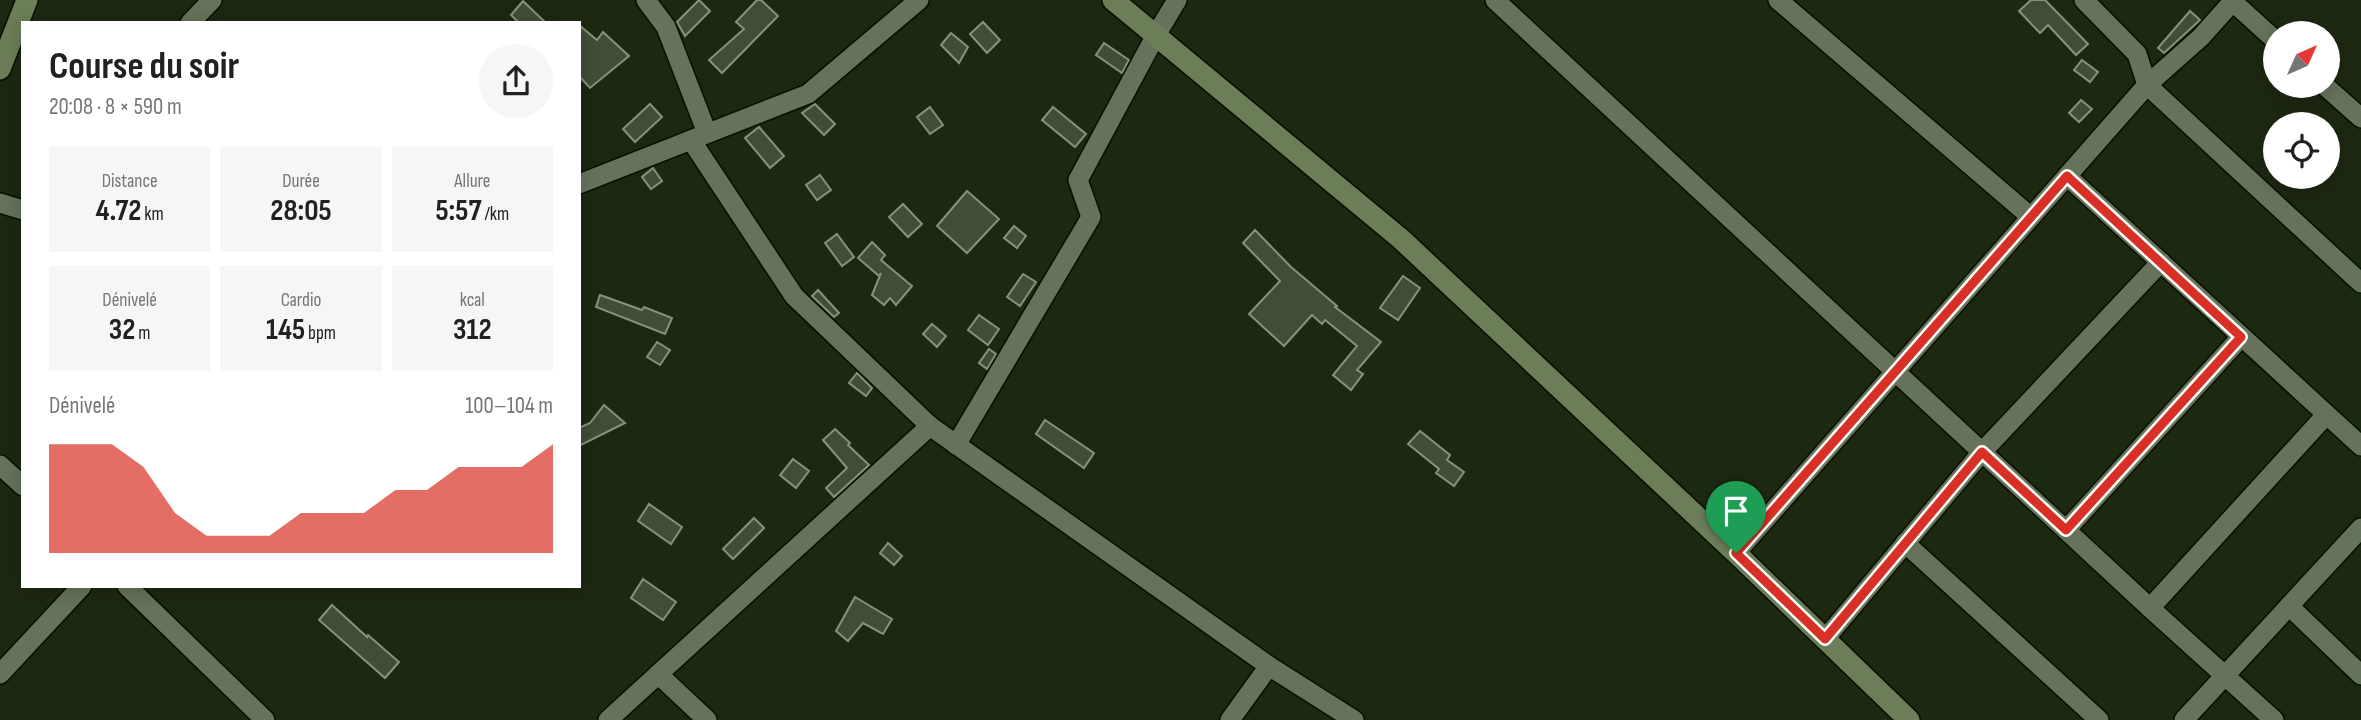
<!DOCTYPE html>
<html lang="fr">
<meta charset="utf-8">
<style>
body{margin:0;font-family:"Sofia Sans Condensed",sans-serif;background:#f6f6f6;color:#202124;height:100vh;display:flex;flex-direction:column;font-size:26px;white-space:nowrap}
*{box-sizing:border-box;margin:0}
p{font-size:23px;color:#757577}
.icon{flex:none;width:38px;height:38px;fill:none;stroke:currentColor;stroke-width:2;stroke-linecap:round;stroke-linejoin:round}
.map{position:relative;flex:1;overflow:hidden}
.details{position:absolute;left:21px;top:21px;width:560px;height:567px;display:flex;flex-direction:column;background:#fff;border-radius:0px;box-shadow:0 4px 18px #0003}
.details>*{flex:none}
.needle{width:46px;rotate:45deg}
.tools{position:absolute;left:2263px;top:21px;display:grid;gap:14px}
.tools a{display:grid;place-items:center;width:77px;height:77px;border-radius:50%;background:#fff;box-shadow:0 4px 18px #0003;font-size:35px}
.pin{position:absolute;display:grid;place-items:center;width:60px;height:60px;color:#fff;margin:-72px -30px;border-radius:50% 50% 50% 0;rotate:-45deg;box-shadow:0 0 7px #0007}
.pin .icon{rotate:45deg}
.round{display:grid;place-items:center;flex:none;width:74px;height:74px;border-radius:37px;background:#f6f6f6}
.summary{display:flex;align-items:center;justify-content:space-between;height:119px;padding:0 28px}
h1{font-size:38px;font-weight:700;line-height:52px}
.figures{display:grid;grid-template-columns:repeat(3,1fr);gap:10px;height:119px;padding:7px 28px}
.figures div{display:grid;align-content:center;border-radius:0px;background:#f6f6f6;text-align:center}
.figures b{font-size:30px;font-weight:700}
.figures small{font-size:19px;font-weight:400}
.figures p{font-size:19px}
.chart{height:196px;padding:14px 28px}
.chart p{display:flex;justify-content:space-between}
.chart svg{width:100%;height:126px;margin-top:7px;fill:#d93025;opacity:.7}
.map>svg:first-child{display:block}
.building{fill:#414e36;stroke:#859378;stroke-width:2}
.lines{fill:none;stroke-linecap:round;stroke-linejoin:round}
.street-casing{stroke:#071000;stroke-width:22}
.secondary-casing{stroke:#071000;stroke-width:24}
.street{stroke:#66735a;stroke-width:19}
.secondary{stroke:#6b7e58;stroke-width:21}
.route-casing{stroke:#fff;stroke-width:14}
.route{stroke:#d93025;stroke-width:9}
</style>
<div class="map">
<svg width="2361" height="720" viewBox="0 0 2361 720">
<rect width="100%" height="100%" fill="#1d2811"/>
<g class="building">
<polygon points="699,0 710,11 685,36 677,22"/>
<polygon points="757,0 761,0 778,16 722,73 709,60 744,29 736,22"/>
<polygon points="2031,0 2045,0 2088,44 2076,55 2048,25 2040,33 2019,11"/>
<polygon points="523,1 546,23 519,23 511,15"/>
<polygon points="2190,11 2200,20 2164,53 2158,48"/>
<polygon points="983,22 1000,40 987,53 970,34"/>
<polygon points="579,25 597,40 603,32 629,56 590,88 579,76"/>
<polygon points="951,33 968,47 959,63 941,45"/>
<polygon points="1104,43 1129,60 1122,73 1096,55"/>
<polygon points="2082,60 2098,72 2090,82 2074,70"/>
<polygon points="2081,100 2092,109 2079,122 2069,113"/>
<polygon points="650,104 662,117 635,142 623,129"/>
<polygon points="815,104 835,124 824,135 802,113"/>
<polygon points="930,107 943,125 930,134 917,117"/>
<polygon points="1053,107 1086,134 1075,147 1042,120"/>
<polygon points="759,127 784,156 770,168 745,138"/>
<polygon points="653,168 662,181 651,189 642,177"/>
<polygon points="820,175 831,190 817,200 806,185"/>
<polygon points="967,191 999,219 967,253 937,226"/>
<polygon points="903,204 922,224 908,237 889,217"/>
<polygon points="1014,226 1026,236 1017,248 1004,238"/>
<polygon points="1255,230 1291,267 1337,306 1335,307 1381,342 1357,370 1363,374 1351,390 1333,375 1357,346 1325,320 1322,324 1312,315 1284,346 1249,314 1280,281 1243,243"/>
<polygon points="837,234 854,257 842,266 825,243"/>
<polygon points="872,242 885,255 881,260 912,286 896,305 890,298 884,305 872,295 881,273 879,276 858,258"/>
<polygon points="1023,274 1036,282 1020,306 1007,297"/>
<polygon points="1403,276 1420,288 1398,320 1380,308"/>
<polygon points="818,290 839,313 834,317 812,296"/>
<polygon points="600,295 642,310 644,307 672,318 665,334 596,307"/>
<polygon points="979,315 999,329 988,345 968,330"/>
<polygon points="932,324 946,336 937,347 923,334"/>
<polygon points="657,342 670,350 660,365 647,357"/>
<polygon points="989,349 996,354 987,369 979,363"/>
<polygon points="857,373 872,388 866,396 849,383"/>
<polygon points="604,405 625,423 579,446 579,428 590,423"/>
<polygon points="1045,420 1094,453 1084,468 1036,434"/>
<polygon points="835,429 850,443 848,445 869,465 834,497 826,488 847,468 823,440"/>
<polygon points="1420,431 1450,455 1447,460 1464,472 1454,486 1436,473 1439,469 1408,444"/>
<polygon points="793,459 809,471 796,488 780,475"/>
<polygon points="649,504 682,527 671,544 638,521"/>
<polygon points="754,518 764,528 733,559 723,549"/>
<polygon points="888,543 902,556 894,565 880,553"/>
<polygon points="643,579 676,602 663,620 631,598"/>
<polygon points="855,597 892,619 883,634 863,623 848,641 836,631"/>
<polygon points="332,605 367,637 368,635 399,662 385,678 319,620"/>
</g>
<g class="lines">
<g class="street-casing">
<g id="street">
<polyline points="646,0 666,27 707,133"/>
<polyline points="1495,0 2150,608 2274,720"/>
<polyline points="1778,0 2031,217"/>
<polyline points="2084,0 2137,54 2147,85 2361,283"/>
<polyline points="2232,1 2275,40"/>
<polyline points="190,23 212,0"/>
<polyline points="2325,86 2361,118"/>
<polyline points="691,140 794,296 930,426 1269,666 1354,720"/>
<polyline points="2067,176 2361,446"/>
<polyline points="579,184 808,94 919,0"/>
<polyline points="0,203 23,210"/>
<polyline points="956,445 1091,217 1078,180 1156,35 1177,0"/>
<polyline points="0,465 23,486"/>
<polyline points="2066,530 2241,337"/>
<polyline points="1905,543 2099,720"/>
<polyline points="1736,553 2147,85 2201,37 2234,0"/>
<polyline points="127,586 265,720"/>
<polyline points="2289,606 2361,675"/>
<polyline points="2150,608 2326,415"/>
<polyline points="1825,639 1982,452 2161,262"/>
<polyline points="0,674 82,586"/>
<polyline points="658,674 707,720"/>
<polyline points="608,720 930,426"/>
<polyline points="1230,720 1269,666"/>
<polyline points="2184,720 2361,528"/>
</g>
</g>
<g class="secondary-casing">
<g id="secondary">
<polyline points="1113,0 1401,239 1736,553 1909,720"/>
<polyline points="0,69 27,0"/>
</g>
</g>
<use href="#street" class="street"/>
<use href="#secondary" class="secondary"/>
</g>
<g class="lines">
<g class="route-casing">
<polygon id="route" points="2067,176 2241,337 2066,530 1982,452 1825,639 1736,553"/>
</g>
<use href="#route" class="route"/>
</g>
</svg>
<div class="tools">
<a><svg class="needle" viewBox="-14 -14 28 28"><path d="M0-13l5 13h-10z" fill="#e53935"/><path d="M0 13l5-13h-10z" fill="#757577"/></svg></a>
<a><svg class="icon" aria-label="locate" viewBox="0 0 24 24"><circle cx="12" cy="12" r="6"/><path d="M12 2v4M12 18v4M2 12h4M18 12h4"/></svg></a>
</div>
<div class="pin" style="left:1736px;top:553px;background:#1e9e55"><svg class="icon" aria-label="arrive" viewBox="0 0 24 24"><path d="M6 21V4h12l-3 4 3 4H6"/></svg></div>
<section class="details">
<div class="summary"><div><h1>Course du soir</h1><p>20:08 · 8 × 590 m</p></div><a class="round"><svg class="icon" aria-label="share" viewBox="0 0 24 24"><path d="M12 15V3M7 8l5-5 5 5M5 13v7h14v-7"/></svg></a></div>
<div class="figures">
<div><p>Distance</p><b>4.72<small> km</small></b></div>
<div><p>Durée</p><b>28:05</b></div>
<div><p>Allure</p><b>5:57<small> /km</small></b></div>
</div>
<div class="figures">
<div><p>Dénivelé</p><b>32<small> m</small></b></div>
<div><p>Cardio</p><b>145<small> bpm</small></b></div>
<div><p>kcal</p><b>312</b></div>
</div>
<div class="chart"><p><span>Dénivelé</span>100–104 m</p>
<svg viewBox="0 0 160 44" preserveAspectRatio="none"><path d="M0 44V6L10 6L20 6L30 14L40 30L50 38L60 38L70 38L80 30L90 30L100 30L110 22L120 22L130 14L140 14L150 14L160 6V44z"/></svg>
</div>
</section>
</div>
